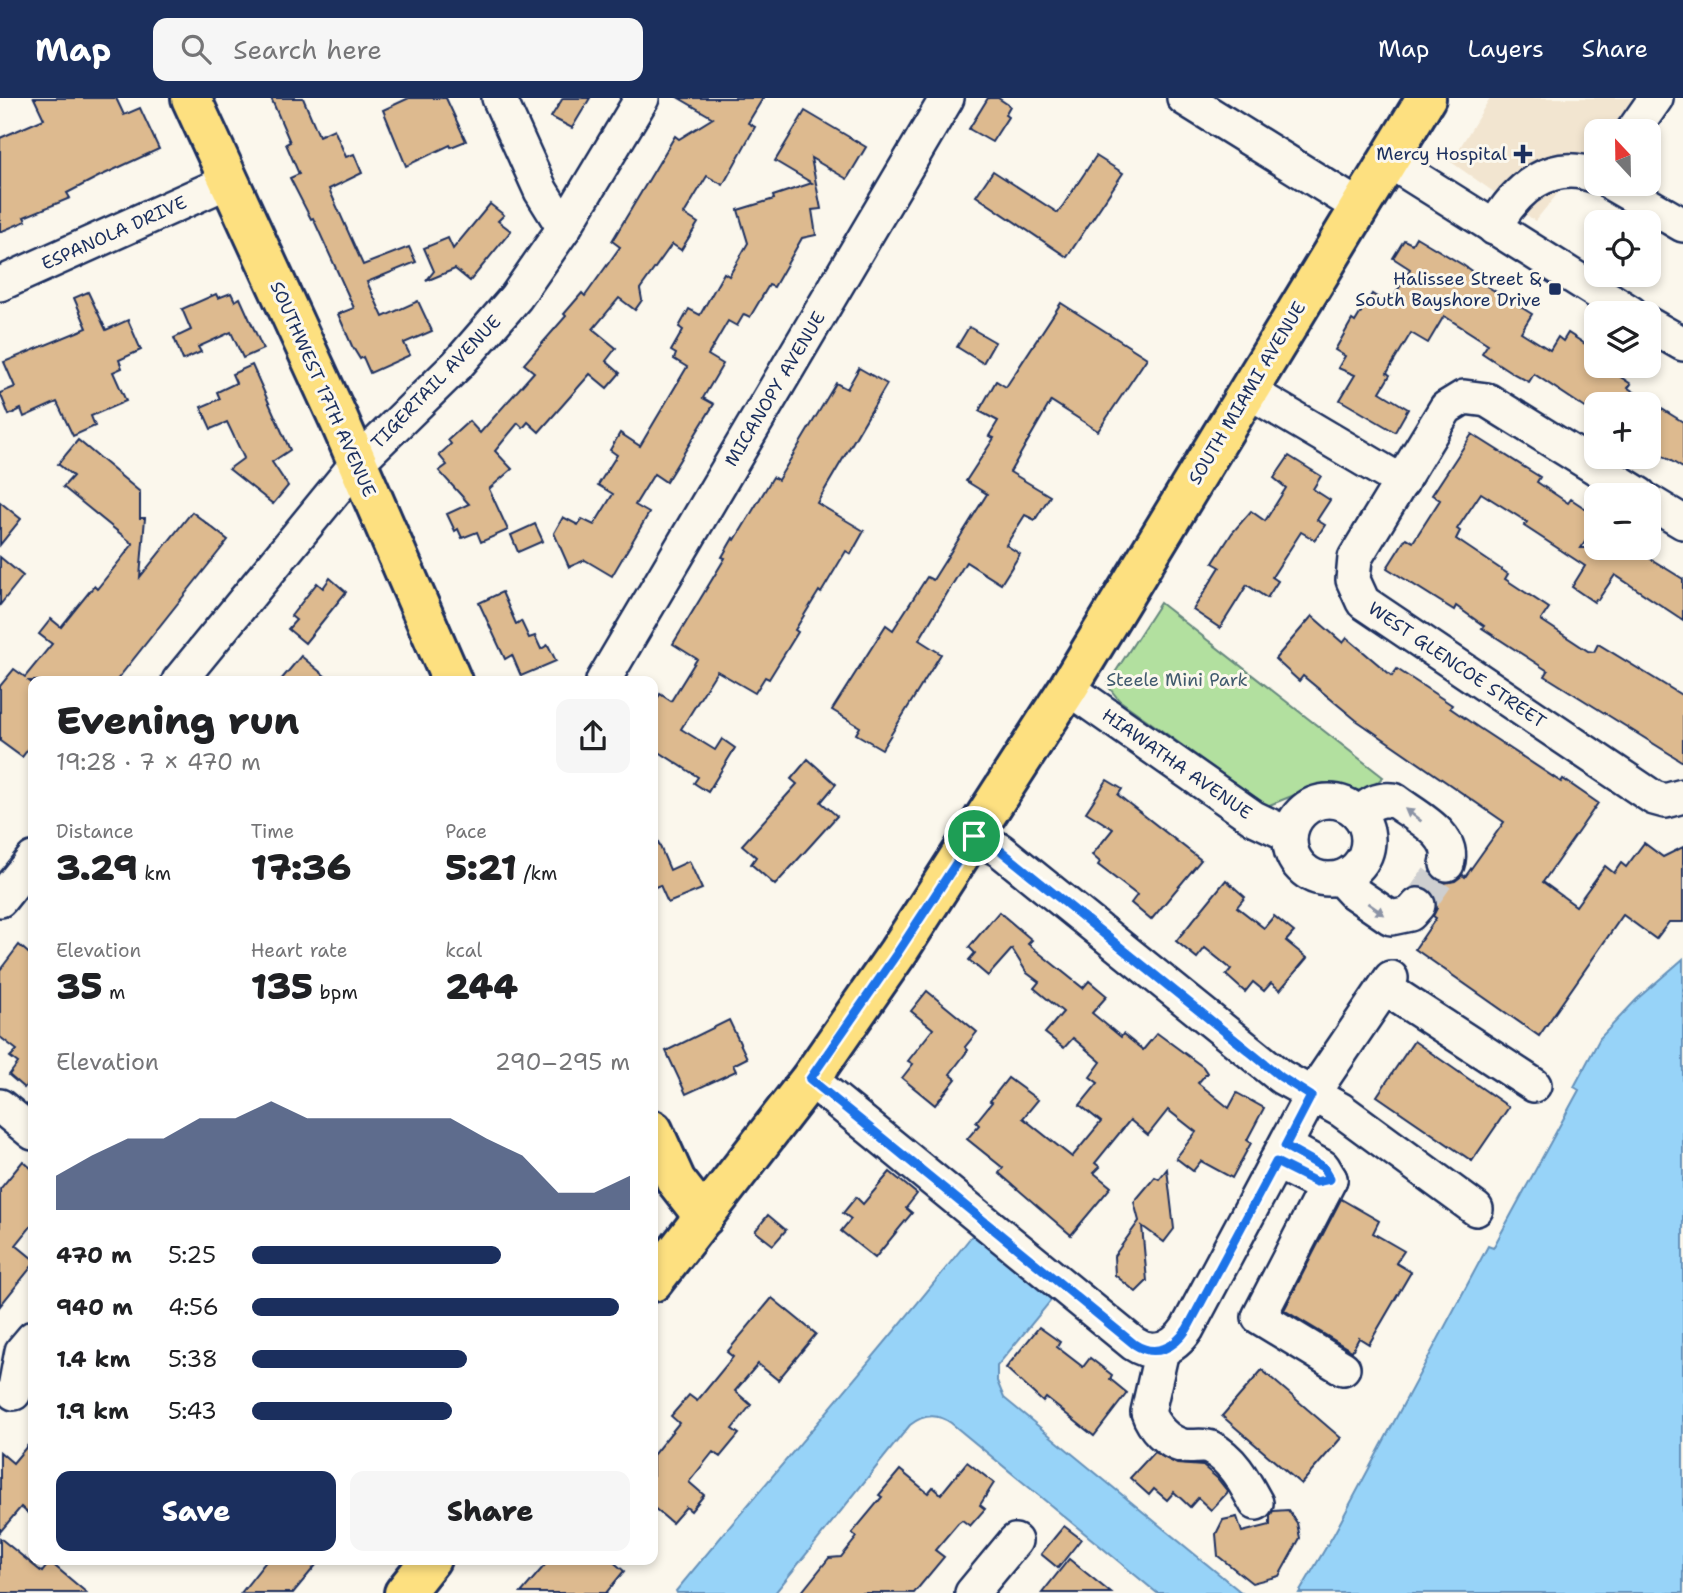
<!DOCTYPE html>
<meta charset="utf-8">
<style>
body{margin:0;font-family:"Shantell Sans",sans-serif;background:#f6f6f6;color:#202124;height:100vh;display:flex;flex-direction:column;font-size:26px;white-space:nowrap}
*{box-sizing:border-box;margin:0}
p{font-size:23px;color:#757577}
.icon{flex:none;width:38px;height:38px;fill:none;stroke:currentColor;stroke-width:2;stroke-linecap:round;stroke-linejoin:round}
.map{position:relative;flex:1;overflow:hidden}
.panel{position:absolute;left:28px;top:578px;width:630px;height:889px;display:flex;flex-direction:column;background:#fff;border-radius:14px;box-shadow:0 4px 10px #0003}
.panel>*{flex:none}
.needle{width:46px;rotate:338deg}
.buttons{position:absolute;left:1584px;top:21px;display:grid;gap:14px}
.buttons a{display:grid;place-items:center;width:77px;height:77px;border-radius:14px;background:#fff;box-shadow:0 4px 10px #0003;font-size:35px}
.pin{position:absolute;display:grid;place-items:center;width:60px;height:60px;color:#fff;margin:-30px;border:4px solid #fff;border-radius:50%;box-shadow:0 2px 7px #0007}
.round{display:grid;place-items:center;flex:none;width:74px;height:74px;border-radius:14px;background:#f6f6f6}
.headline{display:flex;align-items:center;justify-content:space-between;height:119px;padding:0 28px}
h1{font-size:38px;font-weight:800;line-height:52px}
.stats{display:grid;grid-template-columns:repeat(3,1fr);gap:10px;height:119px;padding:7px 28px}
.stats div{display:grid;align-content:center}
.stats b{font-size:35px;font-weight:800}
.stats small{font-size:19px;font-weight:400}
.stats p{font-size:19px}
.chart{height:196px;padding:14px 28px}
.chart p{display:flex;justify-content:space-between}
.chart svg{width:100%;height:126px;margin-top:7px;fill:#1b2f5e;opacity:.7}
.action{display:flex;gap:14px;margin-top:auto;padding:14px 28px}
.action a{flex:1;height:80px;border-radius:14px;background:#1b2f5e;color:#fff;font-size:28px;font-weight:800;line-height:80px;text-align:center}
.action a+a{background:#f6f6f6;color:#202124}
ul{padding:0 28px;list-style:none;font-size:23px}
li{display:grid;grid-template-columns:112px 84px 1fr;align-items:center;height:52px}
li i{height:18px;border-radius:9px;background:#1b2f5e}
header{display:flex;align-items:center;gap:42px;box-sizing:border-box;height:98px;padding:0 35px;background:#1b2f5e;color:#fff}
header strong{font-size:33px}
nav{display:flex;gap:38px;margin-inline-start:auto;font-size:24px}
.search{width:490px;height:63px;background:#f6f6f6;display:flex;align-items:center;gap:18px;box-sizing:border-box;padding:0 24px;border-radius:14px;color:#757577;font-size:26px}
.map>svg:first-child{display:block}
.built{fill:#f2e5d0}
.green{fill:#b2e09f;stroke:#66887e;stroke-width:2}
.water{fill:#97d3f8;stroke:#6591ba;stroke-width:2}
.building{fill:#ddba8f;stroke:#1b2f5e;stroke-width:2}
.lines{fill:none;stroke-linecap:round;stroke-linejoin:round}
.minor-tunnel{stroke:#cecfd0;stroke-width:33;stroke-dasharray:33 17;stroke-linecap:butt}
.minor-casing{stroke:#1b2f5e;stroke-width:38}
.major-casing{stroke:#1b2f5e;stroke-width:44}
.minor{stroke:#fbf7ec;stroke-width:33}
.major{stroke:#fde080;stroke-width:38}
.oneway{fill:#8b93a5}
.route-casing{stroke:#fff;stroke-width:14}
.route{stroke:#1a73e8;stroke-width:9}
.poi-dot{fill:#1b2f5e;stroke:#fbf7ec;stroke-width:2.5}
.labels{text-anchor:middle;dominant-baseline:central;stroke-width:6;stroke-linejoin:round;paint-order:stroke}
.poi-label{font-size:18px;fill:#1b2f5e;stroke:#fbf7ec;text-anchor:end}
.street-label{font-size:18px;fill:#1b2f5e;stroke:#fbf7ec}
.park-label{font-size:18px;fill:#415b6e;stroke:#fbf7ec}
</style>
<header>
<strong>Map</strong>
<div class="search"><svg class="icon" aria-label="search" viewBox="0 0 24 24"><circle cx="10" cy="10" r="6"/><path d="M15 15l6 6"/></svg>Search here</div>
<nav><a>Map</a><a>Layers</a><a>Share</a></nav>
</header>
<div class="map">
<svg width="1683" height="1495" viewBox="0 0 1683 1495">
<rect width="100%" height="100%" fill="#fbf7ec"/>
<filter id="ink" filterUnits="userSpaceOnUse"><feTurbulence type="fractalNoise" baseFrequency=".0143" numOctaves="2"/><feDisplacementMap in="SourceGraphic" scale="14" xChannelSelector="R" yChannelSelector="G"/><feConvolveMatrix kernelMatrix="1 2 1 2 8 2 1 2 1" color-interpolation-filters="sRGB"/></filter>
<g filter="url(#ink)">
<polygon class="built" points="1490,0 1636,0 1608,33 1596,33 1596,49 1535,123 1451,64"/>
<polygon class="green" points="1160,505 1383,679 1367,694 1324,685 1267,708 1119,602 1107,587"/>
<g class="water">
<polygon points="1683,861 1683,1495 1299,1495 1334,1436 1488,1148 1493,1150 1579,992 1574,989 1600,940 1637,901"/>
<path d="M974 1135 1053 1200 997 1268V1283L1004 1300 1242 1495H1157L951 1325C937 1315 924 1316 910 1327L775 1495H677L676 1493C775 1373 878 1257 974 1135Z"/>
</g>
<g class="building">
<polygon points="34,0 116,0 124,17 140,10 159,51 98,79 67,95 70,100 24,119 26,123 0,134 0,40 44,21"/>
<polygon points="271,0 303,0 319,38 334,31 346,59 354,56 362,75 329,91 363,167 409,149 416,164 367,184 383,219 418,203 432,233 404,245 410,257 370,275 363,259 360,261 352,248 338,216 354,210 313,120 311,121 290,80 299,76 286,46 290,44"/>
<polygon points="409,0 446,0 466,43 451,49 450,47 406,68 383,12"/>
<polygon points="563,0 590,0 572,30 551,19"/>
<polygon points="679,0 763,0 748,25 755,29 723,87 707,78 684,116 698,125 681,152 672,146 640,191 642,202 635,212 619,200 593,231 616,250 606,263 620,275 607,290 590,276 539,334 528,324 523,330 518,325 495,353 512,371 489,391 508,432 481,444 477,434 462,440 458,431 455,433 447,416 469,406 439,373 447,367 439,357 451,346 448,342 469,323 480,335 534,274 524,266 566,218 564,216 582,195 585,198 620,149 612,143 675,38 679,41 713,20"/>
<polygon points="988,0 998,0 1010,8 1005,17 1008,19 992,44 969,31"/>
<polygon points="805,13 866,49 847,81 811,60 821,111 812,112 816,137 802,140 774,189 769,187 750,219 744,216 737,228 728,223 708,257 723,266 703,300 714,306 666,384 654,376 635,407 649,415 612,478 585,462 569,469 554,435 563,419 578,427 582,421 594,427 613,396 598,387 617,357 610,352 620,335 640,348 687,269 674,261 676,256 671,253 683,232 679,229 689,211 700,217 724,175 729,178 748,145 738,112 774,101 773,98 812,85 775,63"/>
<polygon points="1096,58 1123,75 1067,159 976,98 993,73 1058,115"/>
<polygon points="490,106 504,117 498,123 511,133 470,183 455,171 426,183 434,173 424,150 448,140 453,151"/>
<polygon points="1416,139 1463,167 1487,184 1485,187 1532,216 1521,234 1550,252 1558,239 1563,243 1568,235 1596,253 1596,268 1604,268 1631,286 1628,290 1683,324 1683,370 1648,349 1648,306 1596,306 1596,317 1534,276 1529,284 1514,276 1482,255 1488,246 1444,218 1428,245 1411,235 1387,275 1390,277 1380,294 1408,311 1395,334 1340,302 1355,277 1338,270 1345,258 1335,252 1352,222 1355,224 1372,196 1389,207 1410,171 1393,160 1404,142 1412,146"/>
<polygon points="88,194 106,232 128,222 141,252 119,262 122,270 113,274 126,303 91,318 95,328 73,338 57,304 24,319 21,311 9,317 0,295 15,289 4,264 87,230 74,200"/>
<polygon points="231,195 235,203 240,200 263,251 243,260 231,234 198,249 201,254 183,262 174,240 191,232 182,211 216,196 218,200"/>
<polygon points="1061,205 1147,260 1098,333 1051,303 1010,374 1050,398 1035,422 1025,417 1006,447 1020,456 1001,486 966,464 919,542 941,556 882,651 856,636 860,629 832,612 886,527 893,532 927,479 933,482 987,396 966,383 994,340 989,338 998,323 979,313 996,283 1006,289"/>
<polygon points="969,229 995,244 983,265 957,249"/>
<polygon points="252,267 290,352 272,364 288,388 273,406 229,371 244,360 227,324 211,331 201,309 220,301 217,294 236,285 232,276"/>
<polygon points="859,270 887,286 817,405 864,433 851,456 846,453 821,495 819,493 795,532 798,534 769,581 765,579 755,595 717,573 681,631 715,652 722,641 735,650 708,694 694,685 698,679 653,650 653,608 660,596 671,603 697,561 673,546 725,460 722,459 733,440 735,442 773,379 778,382 836,285 847,291"/>
<polygon points="1472,336 1540,379 1537,384 1568,405 1571,401 1589,413 1586,417 1596,427 1581,450 1633,450 1683,481 1683,522 1615,477 1598,502 1596,501 1594,504 1572,489 1585,468 1524,428 1527,424 1481,395 1457,431 1460,433 1456,441 1508,476 1505,481 1549,510 1541,522 1588,553 1594,554 1598,546 1683,598 1683,664 1545,578 1548,573 1482,530 1484,528 1456,508 1454,512 1387,470 1406,440 1413,444 1440,402 1432,397"/>
<polygon points="78,342 140,394 140,420 145,420 140,479 192,414 228,442 116,583 29,583 33,586 33,645 22,659 0,643 0,588 14,571 25,579 52,546 39,536 51,521 61,529 94,488 97,491 133,446 63,389 73,378 58,366"/>
<polygon points="1289,358 1321,378 1313,391 1330,402 1317,422 1325,427 1315,442 1301,434 1272,479 1278,483 1267,500 1247,487 1220,530 1193,512 1220,469 1213,465 1232,435 1251,413 1265,423 1286,390 1274,380"/>
<polygon points="0,404 21,421 0,447"/>
<polygon points="535,426 543,443 518,454 511,437"/>
<polygon points="0,459 23,478 0,507"/>
<polygon points="330,480 346,494 305,545 288,531 296,522 291,518 317,485 323,490"/>
<polygon points="502,494 516,526 521,523 529,540 535,538 541,551 548,547 556,563 521,578 512,557 505,561 479,505"/>
<polygon points="1312,518 1343,545 1347,540 1392,578 1397,571 1452,607 1450,610 1479,630 1561,684 1563,681 1598,705 1543,784 1576,808 1605,768 1614,775 1621,765 1626,769 1644,745 1663,759 1683,749 1683,824 1669,824 1656,841 1623,817 1539,938 1415,851 1436,820 1433,818 1437,810 1436,800 1430,792 1420,788 1430,774 1436,782 1444,785 1455,783 1463,777 1465,779 1504,724 1356,622 1303,578 1299,583 1275,561"/>
<polygon points="301,558 331,583 280,583"/>
<polygon points="808,661 836,686 821,704 837,718 775,787 751,766 756,759 742,747 797,686 791,681"/>
<polygon points="1107,682 1122,691 1118,697 1201,762 1151,822 1131,805 1137,797 1098,767 1100,764 1092,757 1113,731 1086,714"/>
<polygon points="653,732 670,772 689,763 702,791 668,805 660,787 653,790"/>
<polygon points="1226,782 1245,799 1237,809 1264,830 1274,818 1294,834 1286,843 1307,860 1280,892 1271,885 1264,893 1253,884 1245,894 1226,877 1231,871 1205,850 1197,860 1176,843"/>
<polygon points="999,814 1032,842 1028,846 1083,890 1089,883 1107,898 1092,915 1121,939 1123,936 1143,952 1157,935 1203,969 1207,975 1198,985 1229,1010 1237,995 1264,1010 1247,1042 1251,1045 1232,1080 1201,1063 1193,1073 1176,1060 1196,1034 1168,1012 1148,1037 1130,1022 1095,1065 1100,1069 1094,1075 1111,1089 1071,1137 999,1075 1003,1070 967,1041 979,1027 976,1024 992,1004 990,1003 1008,980 1038,1002 1023,1020 1072,1059 1101,1024 1080,1007 1098,985 1090,979 1101,964 1073,940 1064,950 1045,935 1063,914 1034,890 1039,884 1027,875 1012,851 988,878 969,862 975,855 969,849"/>
<polygon points="19,847 33,859 33,978 24,990 9,977 18,965 10,959 17,952 0,939 0,872"/>
<polygon points="927,893 977,934 965,949 968,952 950,976 956,981 935,1007 902,980 913,966 908,963 933,931 911,913"/>
<polygon points="729,922 747,960 733,967 736,973 686,996 666,953"/>
<polygon points="1414,943 1509,1009 1472,1063 1377,998"/>
<polygon points="23,1063 33,1072 33,1126 16,1147 33,1161 33,1167 0,1208 0,1091"/>
<polygon points="1167,1071 1174,1131 1164,1144 1142,1128 1147,1183 1136,1194 1115,1177 1114,1158 1139,1123 1134,1104 1155,1079 1159,1081"/>
<polygon points="890,1074 917,1096 906,1110 912,1115 875,1160 841,1133 851,1121 843,1115 856,1099 863,1106"/>
<polygon points="1341,1101 1379,1123 1373,1135 1404,1153 1396,1165 1411,1174 1369,1246 1359,1240 1352,1253 1284,1212"/>
<polygon points="768,1117 786,1132 773,1147 755,1133"/>
<polygon points="772,1200 816,1236 778,1282 758,1266 735,1293 751,1307 732,1331 739,1336 720,1359 713,1354 689,1384 704,1397 691,1413 686,1409 672,1425 653,1409 653,1357 679,1325 671,1318 689,1297 697,1303 733,1259 727,1254"/>
<polygon points="1039,1229 1060,1244 1057,1249 1083,1269 1090,1260 1112,1277 1110,1281 1127,1295 1094,1338 1046,1300 1043,1304 1006,1270"/>
<polygon points="1262,1272 1341,1340 1301,1386 1222,1318"/>
<polygon points="33,1341 33,1420 21,1409 0,1434 0,1354 13,1365"/>
<polygon points="1154,1354 1177,1366 1203,1368 1217,1380 1228,1394 1211,1412 1198,1400 1190,1409 1174,1394 1167,1402 1154,1391 1149,1397 1130,1380"/>
<polygon points="967,1364 994,1385 980,1407 985,1411 970,1428 962,1422 958,1425 935,1452 944,1459 914,1495 801,1495 829,1460 841,1459 857,1439 852,1435 882,1399 879,1397 900,1372 928,1395 933,1389 941,1396"/>
<polygon points="1288,1412 1297,1425 1300,1440 1279,1478 1252,1485 1218,1458 1216,1436 1223,1422 1237,1419 1242,1434 1270,1427 1270,1418 1273,1413"/>
<polygon points="1064,1428 1081,1441 1058,1470 1041,1456"/>
<polygon points="0,1440 42,1474 50,1464 87,1495 0,1495"/>
<polygon points="268,1461 321,1461 293,1495 241,1495"/>
<polygon points="550,1461 610,1461 624,1473 606,1495 521,1495"/>
<polygon points="1069,1461 1111,1495 1042,1495"/>
</g>
<g class="lines">
<polyline class="minor-tunnel" points="1418,807 1447,766"/>
<g class="minor-casing">
<g id="minor">
<polyline points="499,0 541,93 564,130"/>
<polyline points="1184,0 1361,110"/>
<polyline points="1633,33 1656,0"/>
<polyline points="1389,63 1631,215"/>
<polyline points="1612,86 1683,127"/>
<path d="M1494 130C1515 92 1550 60 1596 78"/>
<polyline points="0,186 229,83"/>
<polyline points="1648,226 1683,246"/>
<polyline points="1248,293 1402,384"/>
<polyline points="1640,397 1487,302 1464,299 1446,310 1355,460 1353,482 1363,504 1654,700 1665,703 1683,698"/>
<polyline points="1648,403 1683,424"/>
<polyline points="179,583 358,364 457,267 516,199 564,130 642,0"/>
<polyline points="603,583 947,0"/>
<polyline points="1068,590 1254,720 1290,737"/>
<circle cx="1329" cy="742" r="39"/>
<path d="M1359 717C1369 706 1378 700 1394 702 1413 717 1457 737 1447 766"/>
<polyline points="974,738 1000,752 1281,979 1341,1012 1476,1111"/>
<polyline points="1340,780 1353,794 1391,820 1410,816 1418,807"/>
<polyline points="0,802 33,761"/>
<polyline points="1385,890 1534,987"/>
<path d="M810 981 1134 1246C1155 1260 1174 1250 1187 1231L1311 998 1391 880"/>
<polyline points="0,1008 33,1035"/>
<polyline points="1276,1064 1316,1084 1330,1081 1323,1069 1285,1048"/>
<polyline points="1330,1081 1259,1219 1343,1270"/>
<path d="M1162 1252 1148 1314C1153 1329 1167 1344 1183 1348 1192 1350 1203 1346 1211 1350 1233 1361 1245 1385 1256 1405"/>
<polyline points="14,1295 22,1253 33,1240"/>
<polyline points="972,1495 1015,1443"/>
</g>
</g>
<g class="major-casing">
<g id="major">
<polyline points="191,0 339,322 452,583"/>
<polyline points="653,1032 676,1083 704,1119"/>
<polyline points="653,1184 810,981 898,854 1068,590 1426,0"/>
<polyline points="404,1495 431,1461"/>
</g>
</g>
<use href="#minor" class="minor"/>
<use href="#major" class="major"/>
</g>
<defs><path id="oneway-solid" d="M-6-.8H1V-3.2L6.5 0L1 3.2V.8H-6Z" transform="scale(1.75)"/></defs>
<g class="oneway">
<use href="#oneway-solid" transform="translate(1413 717) rotate(-143)"/>
<use href="#oneway-solid" transform="translate(1376 811) rotate(35)"/>
</g>
</g>
<g class="lines" filter="url(#ink)">
<g class="route-casing">
<path id="route" d="M974 738 1000 752 1281 979 1311 998 1285 1048 1323 1069 1330 1081 1316 1084 1276 1064 1187 1231C1174 1250 1155 1260 1134 1246L810 981 898 854Z"/>
</g>
<use href="#route" class="route"/>
</g>
<g class="poi-dot">
<path d="M1519.5 45.5h7v7h7v7h-7v7h-7v-7h-7v-7h7z"/>
<rect x="1548" y="184" width="14" height="14" rx="3.5"/>
</g>
<g class="labels">
<g class="poi-label">
<text x="1507" y="56">Mercy Hospital</text>
<text x="1541" y="181">Halissee Street &amp;<tspan x="1541" dy="21">South Bayshore Drive</tspan></text>
</g>
<g class="street-label">
<text transform="translate(114 135) rotate(-24)">ESPANOLA DRIVE</text>
<text transform="translate(436 284) rotate(-46)">TIGERTAIL AVENUE</text>
<text transform="translate(323 291) rotate(66)">SOUTHWEST 17TH AVENUE</text>
<text transform="translate(775 291) rotate(-59)">MICANOPY AVENUE</text>
<text transform="translate(1247 295) rotate(-59)">SOUTH MIAMI AVENUE</text>
<text transform="translate(1457 567) rotate(34)">WEST GLENCOE STREET</text>
<text transform="translate(1177 666) rotate(35)">HIAWATHA AVENUE</text>
</g>
<g class="park-label">
<text x="1177" y="582">Steele Mini Park</text>
</g>
</g>
</svg>
<div class="buttons">
<a><svg class="needle" viewBox="-14 -14 28 28"><path d="M0-13l5 13h-10z" fill="#e53935"/><path d="M0 13l5-13h-10z" fill="#757577"/></svg></a>
<a><svg class="icon" aria-label="locate" viewBox="0 0 24 24"><circle cx="12" cy="12" r="6"/><path d="M12 2v4M12 18v4M2 12h4M18 12h4"/></svg></a>
<a><svg class="icon" aria-label="layers" viewBox="0 0 24 24"><path d="M12 4l9 5-9 5-9-5zM3 14l9 5 9-5"/></svg></a>
<a>+</a>
<a>−</a>
</div>
<div class="pin" style="left:974px;top:738px;background:#1e9e55"><svg class="icon" aria-label="arrive" viewBox="0 0 24 24"><path d="M6 21V4h12l-3 4 3 4H6"/></svg></div>
<section class="panel">
<div class="headline"><div><h1>Evening run</h1><p>19:28 · 7 × 470 m</p></div><a class="round"><svg class="icon" aria-label="share" viewBox="0 0 24 24"><path d="M12 15V3M7 8l5-5 5 5M5 13v7h14v-7"/></svg></a></div>
<div class="stats">
<div><p>Distance</p><b>3.29<small> km</small></b></div>
<div><p>Time</p><b>17:36</b></div>
<div><p>Pace</p><b>5:21<small> /km</small></b></div>
</div>
<div class="stats">
<div><p>Elevation</p><b>35<small> m</small></b></div>
<div><p>Heart rate</p><b>135<small> bpm</small></b></div>
<div><p>kcal</p><b>244</b></div>
</div>
<div class="chart"><p><span>Elevation</span>290–295 m</p>
<svg viewBox="0 0 160 44" preserveAspectRatio="none"><path d="M0 44V32L10 25L20 19L30 19L40 12L50 12L60 6L70 12L80 12L90 12L100 12L110 12L120 19L130 25L140 38L150 38L160 32V44z"/></svg>
</div>
<ul>
<li><b>470 m</b>5:25<i style="width:66%"></i></li>
<li><b>940 m</b>4:56<i style="width:97%"></i></li>
<li><b>1.4 km</b>5:38<i style="width:57%"></i></li>
<li><b>1.9 km</b>5:43<i style="width:53%"></i></li>
</ul>
<div class="action"><a>Save</a><a>Share</a></div>
</section>
</div>
